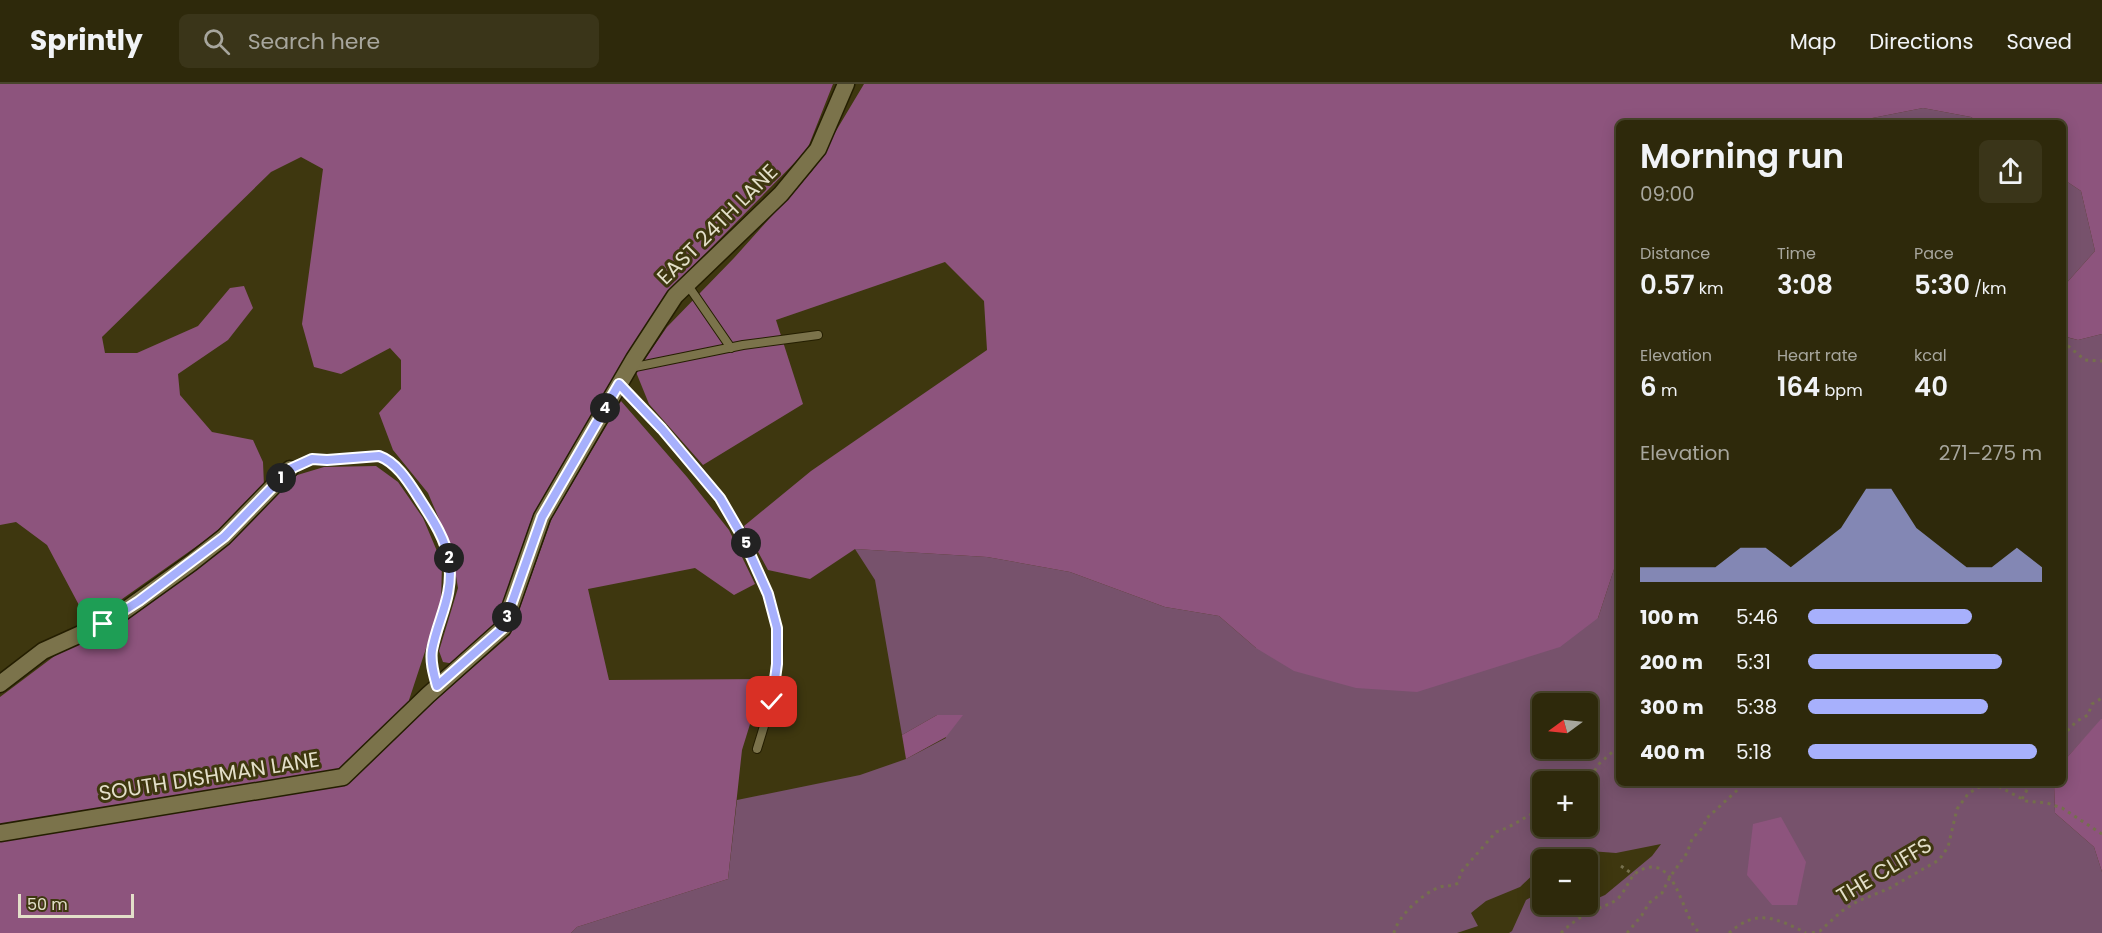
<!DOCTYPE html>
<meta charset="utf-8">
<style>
body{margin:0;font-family:Poppins,sans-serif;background:#3a3519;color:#f1f3f6;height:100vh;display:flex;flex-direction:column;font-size:22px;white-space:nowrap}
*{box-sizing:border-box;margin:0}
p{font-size:20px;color:#a7a69d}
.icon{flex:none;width:33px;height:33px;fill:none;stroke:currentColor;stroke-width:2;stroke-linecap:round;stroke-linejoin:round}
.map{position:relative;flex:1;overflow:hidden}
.details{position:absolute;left:1616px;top:36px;width:450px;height:666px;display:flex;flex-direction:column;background:#2e290b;border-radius:9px;box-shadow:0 3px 15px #0003,0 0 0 2px #49452c}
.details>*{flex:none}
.needle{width:39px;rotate:255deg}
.fabs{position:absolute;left:1532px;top:609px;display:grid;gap:12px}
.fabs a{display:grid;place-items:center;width:66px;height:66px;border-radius:9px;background:#2e290b;box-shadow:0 3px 15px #0003,0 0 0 2px #49452c;font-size:30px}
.scale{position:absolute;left:18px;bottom:15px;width:116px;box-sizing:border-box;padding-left:6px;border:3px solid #e3dfc9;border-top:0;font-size:16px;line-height:21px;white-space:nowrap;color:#e3dfc9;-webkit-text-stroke:4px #3e370f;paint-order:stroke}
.pin{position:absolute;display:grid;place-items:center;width:51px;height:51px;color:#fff;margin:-26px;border-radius:12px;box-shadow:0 3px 9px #0006}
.km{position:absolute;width:30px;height:30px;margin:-15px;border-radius:50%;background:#222;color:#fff;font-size:16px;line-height:30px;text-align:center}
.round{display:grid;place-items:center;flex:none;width:63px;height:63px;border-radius:9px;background:#3a3519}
.summary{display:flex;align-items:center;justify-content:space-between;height:102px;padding:0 24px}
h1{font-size:33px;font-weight:600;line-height:45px}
.stats{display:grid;grid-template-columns:repeat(3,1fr);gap:9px;height:102px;padding:6px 24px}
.stats div{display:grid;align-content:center}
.stats b{font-size:26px;font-weight:600}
.stats small{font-size:16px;font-weight:400}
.stats p{font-size:16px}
.chart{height:168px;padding:12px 24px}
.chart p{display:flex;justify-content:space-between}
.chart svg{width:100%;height:108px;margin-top:6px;fill:#a7b0fc;opacity:.7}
ul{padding:0 24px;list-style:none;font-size:20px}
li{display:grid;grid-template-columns:96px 72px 1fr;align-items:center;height:45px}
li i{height:15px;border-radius:8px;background:#a7b0fc}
header{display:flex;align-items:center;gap:36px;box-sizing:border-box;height:84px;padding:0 30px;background:#2e290b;border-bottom:2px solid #49452c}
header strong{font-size:28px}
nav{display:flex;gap:33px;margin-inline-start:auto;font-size:21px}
.search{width:420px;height:54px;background:#3a3519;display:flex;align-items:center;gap:15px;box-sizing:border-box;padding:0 21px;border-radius:9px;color:#a7a69d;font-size:22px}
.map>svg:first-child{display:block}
.green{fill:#77526c;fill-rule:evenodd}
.forest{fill:#8d547d}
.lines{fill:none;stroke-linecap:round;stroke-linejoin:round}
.service-casing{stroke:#241e01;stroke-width:10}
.minor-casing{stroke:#241e01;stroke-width:19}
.path{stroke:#756f4d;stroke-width:3;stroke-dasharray:3 4.5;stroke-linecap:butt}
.service{stroke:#7b734b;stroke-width:8}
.minor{stroke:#7b734b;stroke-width:16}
.route-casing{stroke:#fff;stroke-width:12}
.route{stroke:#a7b0fc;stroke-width:8}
.labels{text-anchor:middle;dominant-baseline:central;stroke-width:6;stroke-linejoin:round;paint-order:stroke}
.street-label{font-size:21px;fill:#e3dfc9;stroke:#3e370f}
</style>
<header>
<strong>Sprintly</strong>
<div class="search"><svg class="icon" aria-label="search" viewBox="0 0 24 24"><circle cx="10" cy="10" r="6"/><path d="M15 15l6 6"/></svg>Search here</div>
<nav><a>Map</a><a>Directions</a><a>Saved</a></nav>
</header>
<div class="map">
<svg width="2102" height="849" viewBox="0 0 2102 849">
<rect width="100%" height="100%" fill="#3e370f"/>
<g class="green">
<polygon points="1923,24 1971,33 1980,39 1847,39"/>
<polygon points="2063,95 2081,107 2095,167 2063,203"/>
<polygon points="2102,250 2102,635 2063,678 2062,252 2078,256"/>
<path d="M855 465 987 473 1070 488 1165 523 1219 532 1256 564 1598 534 1618 473V699H2054L2055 729 2094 763 2102 788V849H1509L1512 847 1526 816 1542 807V820L1578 822 1587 820V819L1605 811 1652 772 1661 760 1616 769 1577 766 1549 775 1542 776V782L1520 803 1486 817 1471 829 1478 842 1457 849H571L577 843 728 795 737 716 860 691 906 675 946 654 937 631 902 651 875 496ZM1542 620H1587V664H1542ZM1542 698H1587V742H1542Z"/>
</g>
<g class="forest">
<polygon points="0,0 833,0 807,66 668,208 608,302 533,431 496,539 455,580 443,578 439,567 458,504 451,463 428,409 393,366 379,329 401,305 401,276 390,264 341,290 314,283 302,240 323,85 301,73 271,88 102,253 105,269 137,269 198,242 230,204 244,202 253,224 228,256 178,290 180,311 212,348 253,356 263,378 264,402 214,450 108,525 80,523 47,461 16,438 0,441"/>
<polygon points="864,0 2102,0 2102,250 2078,256 2063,252 2063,203 2095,167 2081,107 2063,95 2062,39 1980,39 1971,33 1923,24 1847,39 1618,39 1618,473 1598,534 1560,563 1417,608 1356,604 1294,587 1256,564 1219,532 1165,523 1070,488 987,473 855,465 810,495 768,486 744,442 811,387 987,266 984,217 945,178 776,236 803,320 703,381 649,320 636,288 667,243 734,174 812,87"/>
<polygon points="621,317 687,393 729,446 755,500 734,511 695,484 588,505 609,596 764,595 742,666 728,795 577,843 571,849 0,849 0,613 294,392 324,383 376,382 398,398 423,434 442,479 441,519 409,616 420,630 510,551 552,434"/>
<polygon points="937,631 963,631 946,653 906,675 902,651"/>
<polygon points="2101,635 2102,635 2102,788 2094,763 2055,729 2054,699 2062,699 2063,678"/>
<polygon points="1781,733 1806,778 1797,821 1772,821 1747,791 1753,740"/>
</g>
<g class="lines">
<g class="service-casing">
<g id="service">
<polyline points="687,200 731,264"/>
<polyline points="630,284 743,261 818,251"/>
<path d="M619 300C654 337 690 373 720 414 735 435 746 459 756 483 765 502 774 522 777 543 783 585 769 626 757 665"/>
<path d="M290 385 312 375 327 376 379 372C397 378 410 399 420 415 431 433 446 455 449 477 454 512 438 534 432 566 430 578 434 591 437 602"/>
</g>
</g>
<g class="minor-casing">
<g id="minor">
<polyline points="0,600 43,567 103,540 120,530 191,479 224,453 290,385"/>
<polyline points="0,749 343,693 428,611 503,544 542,433 634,275 675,212 781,110 818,65 846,0"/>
</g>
</g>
<g class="path">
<polyline points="2062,257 2085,276 2102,277"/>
<polyline points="2062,652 2077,637 2088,631 2092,620 2102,614"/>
<polyline points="1569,698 1578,694 1586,695 1591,692 1599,680 1618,663"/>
<polyline points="1803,699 1809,702 1823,699"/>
<polyline points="2022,715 2028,704 2034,699"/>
<polyline points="1621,782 1634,791"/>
<path d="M1394 849C1397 833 1424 808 1440 803 1447 801 1452 803 1458 799L1461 788 1496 748 1507 744 1542 724"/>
<path d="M1561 849C1571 839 1583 831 1595 826 1603 822 1609 821 1616 816 1626 809 1628 793 1639 787 1677 766 1681 835 1700 849"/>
<polyline points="1627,849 1642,831 1649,819 1662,809 1670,793 1687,769 1692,755 1703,743 1707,734 1745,699"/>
<path d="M1729 849C1757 824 1776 834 1806 849"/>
<polyline points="1812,849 1820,847 1842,827 1858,817 1888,805 1939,776 1948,763 1957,725 1968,710 1977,704 1989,700 1996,701 2026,717 2047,719 2062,724 2102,750"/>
</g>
<use href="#service" class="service"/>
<use href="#minor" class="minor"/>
</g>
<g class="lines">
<g class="route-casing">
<path id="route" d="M103 540 139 517 224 453 290 385 312 375 327 376 379 372C396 378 408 397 417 411 429 430 446 454 449 477 454 512 438 534 432 566 430 578 434 591 437 602L503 544 542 433 619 300 662 345 720 414 742 452 768 510 777 544V580L772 618"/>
</g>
<use href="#route" class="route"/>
</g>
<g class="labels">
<g class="street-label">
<text transform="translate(717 140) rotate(-45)">EAST 24TH LANE</text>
<text transform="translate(209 692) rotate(-9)">SOUTH DISHMAN LANE</text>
<text transform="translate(1884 786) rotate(-31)">THE CLIFFS</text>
</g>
</g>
</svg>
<div class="fabs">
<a><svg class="needle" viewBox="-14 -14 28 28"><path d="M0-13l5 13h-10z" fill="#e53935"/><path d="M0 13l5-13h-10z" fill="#a7a69d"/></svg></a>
<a>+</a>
<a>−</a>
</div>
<div class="scale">50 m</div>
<div class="pin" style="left:103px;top:540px;background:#1e9e55"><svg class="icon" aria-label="arrive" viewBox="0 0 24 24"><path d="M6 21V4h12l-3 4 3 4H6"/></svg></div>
<div class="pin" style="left:772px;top:618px;background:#d93025"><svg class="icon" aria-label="check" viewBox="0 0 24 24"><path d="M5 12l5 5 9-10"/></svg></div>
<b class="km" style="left:281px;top:394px">1</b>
<b class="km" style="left:449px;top:474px">2</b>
<b class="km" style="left:507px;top:533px">3</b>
<b class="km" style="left:605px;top:324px">4</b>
<b class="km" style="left:746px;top:459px">5</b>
<section class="details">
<div class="summary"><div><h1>Morning run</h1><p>09:00</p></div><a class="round"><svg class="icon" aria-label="share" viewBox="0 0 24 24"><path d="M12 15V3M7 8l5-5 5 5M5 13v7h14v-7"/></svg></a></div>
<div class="stats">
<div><p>Distance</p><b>0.57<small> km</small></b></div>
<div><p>Time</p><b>3:08</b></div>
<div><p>Pace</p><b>5:30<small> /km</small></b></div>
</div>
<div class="stats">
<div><p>Elevation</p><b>6<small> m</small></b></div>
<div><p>Heart rate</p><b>164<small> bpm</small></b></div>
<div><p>kcal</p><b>40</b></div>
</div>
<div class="chart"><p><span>Elevation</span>271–275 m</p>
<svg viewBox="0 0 160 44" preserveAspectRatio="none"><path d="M0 44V38L10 38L20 38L30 38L40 30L50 30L60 38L70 30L80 22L90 6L100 6L110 22L120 30L130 38L140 38L150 30L160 38V44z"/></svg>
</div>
<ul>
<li><b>100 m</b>5:46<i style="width:70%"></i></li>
<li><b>200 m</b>5:31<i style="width:83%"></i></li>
<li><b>300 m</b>5:38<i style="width:77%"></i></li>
<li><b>400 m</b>5:18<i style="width:98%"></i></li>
</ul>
</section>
</div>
